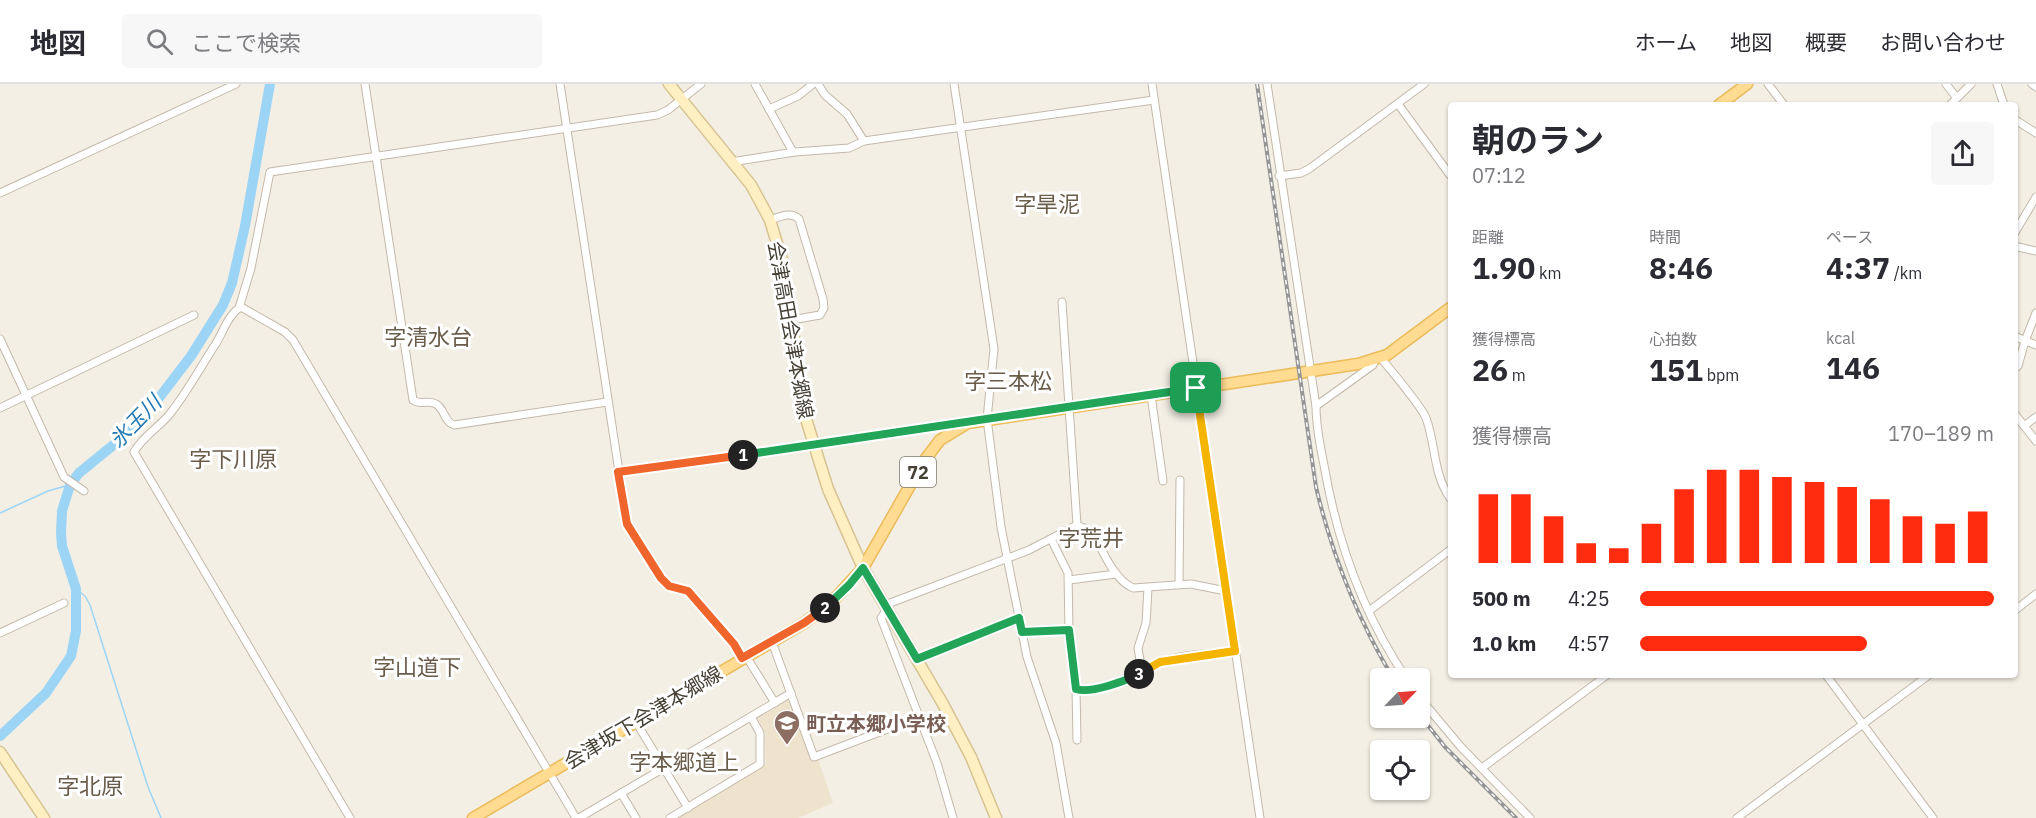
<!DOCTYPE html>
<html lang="ja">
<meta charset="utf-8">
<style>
body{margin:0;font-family:"IBM Plex Sans","Noto Sans JP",sans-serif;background:#f7f7f7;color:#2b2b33;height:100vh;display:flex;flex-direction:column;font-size:22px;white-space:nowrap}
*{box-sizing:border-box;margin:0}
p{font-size:20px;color:#7c7c81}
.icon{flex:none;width:33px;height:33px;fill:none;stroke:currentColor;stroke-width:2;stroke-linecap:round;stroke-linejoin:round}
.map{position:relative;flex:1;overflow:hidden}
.side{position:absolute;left:1448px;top:18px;width:570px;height:576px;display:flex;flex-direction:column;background:#fff;border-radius:6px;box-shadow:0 2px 4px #0004}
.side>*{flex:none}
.needle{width:39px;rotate:65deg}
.tools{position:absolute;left:1370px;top:584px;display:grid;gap:12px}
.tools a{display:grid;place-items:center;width:60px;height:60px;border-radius:6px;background:#fff;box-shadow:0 2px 4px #0004;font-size:30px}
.pin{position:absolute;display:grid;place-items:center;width:51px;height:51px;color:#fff;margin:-26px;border-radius:12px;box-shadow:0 3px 9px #0006}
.km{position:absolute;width:30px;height:30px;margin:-15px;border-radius:50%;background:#222;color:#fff;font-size:16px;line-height:30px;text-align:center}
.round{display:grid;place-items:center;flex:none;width:63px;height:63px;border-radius:6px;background:#f7f7f7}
.head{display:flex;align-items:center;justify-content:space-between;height:102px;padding:0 24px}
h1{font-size:33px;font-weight:700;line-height:45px}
.metrics{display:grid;grid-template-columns:repeat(3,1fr);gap:9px;height:102px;padding:6px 24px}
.metrics div{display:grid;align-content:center}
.metrics b{font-size:30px;font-weight:700}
.metrics small{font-size:16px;font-weight:400}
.metrics p{font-size:16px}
.chart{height:168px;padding:12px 24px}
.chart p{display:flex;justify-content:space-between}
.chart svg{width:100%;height:108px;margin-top:6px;stroke:#ff2c10;stroke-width:6}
ul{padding:0 24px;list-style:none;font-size:20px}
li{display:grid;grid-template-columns:96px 72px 1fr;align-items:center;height:45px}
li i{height:15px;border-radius:8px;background:#ff2c10}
header{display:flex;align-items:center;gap:36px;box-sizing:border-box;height:84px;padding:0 30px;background:#fff;border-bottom:2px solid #e1e1e2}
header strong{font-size:28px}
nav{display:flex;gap:33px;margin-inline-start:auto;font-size:21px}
.search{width:420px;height:54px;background:#f7f7f7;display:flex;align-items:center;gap:15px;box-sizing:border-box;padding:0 21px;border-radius:6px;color:#7c7c81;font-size:22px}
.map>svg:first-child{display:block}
.education{fill:#eee4cd}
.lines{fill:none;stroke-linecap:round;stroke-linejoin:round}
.stream{stroke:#9cd4f5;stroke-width:1.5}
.river{stroke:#9cd4f5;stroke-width:10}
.street-casing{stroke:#c3b9aa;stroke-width:9}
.secondary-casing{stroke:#d7c391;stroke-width:13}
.primary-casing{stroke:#ecbb5a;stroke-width:13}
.street{stroke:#fff;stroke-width:7}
.secondary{stroke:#ffefc3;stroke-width:10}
.primary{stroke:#ffdc92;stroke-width:10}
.rail-casing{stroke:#959595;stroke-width:4}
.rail{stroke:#fff;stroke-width:1.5;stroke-dasharray:4.5;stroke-linecap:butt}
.split-1-casing{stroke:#fff;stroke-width:12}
.split-2-casing{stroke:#fff;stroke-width:12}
.split-3-casing{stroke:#fff;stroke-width:12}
.split-4-casing{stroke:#fff;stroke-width:12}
.split-1{stroke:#22a559;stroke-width:8}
.split-2{stroke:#f0652b;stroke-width:8}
.split-3{stroke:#22a559;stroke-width:8}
.split-4{stroke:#f5b400;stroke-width:8}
.labels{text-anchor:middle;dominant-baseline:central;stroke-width:6;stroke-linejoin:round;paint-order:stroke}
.shield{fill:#fff;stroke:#7e7971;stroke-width:1.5}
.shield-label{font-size:18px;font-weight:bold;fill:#463f34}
.street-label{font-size:20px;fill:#463f34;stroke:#fff}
.education-label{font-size:20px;font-weight:bold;fill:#785e54;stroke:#fff;text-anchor:start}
.water-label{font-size:21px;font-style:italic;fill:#247ab2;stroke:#fff}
.quarter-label{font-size:22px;fill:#6a5c4a;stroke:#fff}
</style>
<header>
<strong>地図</strong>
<div class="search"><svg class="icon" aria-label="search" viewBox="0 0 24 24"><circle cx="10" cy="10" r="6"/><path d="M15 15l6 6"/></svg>ここで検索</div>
<nav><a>ホーム</a><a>地図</a><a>概要</a><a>お問い合わせ</a></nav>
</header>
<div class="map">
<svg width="2036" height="734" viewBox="0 0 2036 734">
<rect width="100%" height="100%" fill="#f4efe5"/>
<polygon class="education" points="790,615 812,676 818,675 833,719 798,734 675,734 766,680 765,648 757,633"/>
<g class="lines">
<g class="stream">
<polyline points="0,429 48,407 69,401"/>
<polyline points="76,505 85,512 90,521 148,703 161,734"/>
</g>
<polyline class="river" points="0,652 46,609 71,572 76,547 76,505 62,462 61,449 62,427 70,401 79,389 122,354 149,327 191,272 223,221 232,199 245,142 270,0"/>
<g class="street-casing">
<g id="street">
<path d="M365 0 413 316C421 322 428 315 436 320 445 325 444 338 454 341L607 318"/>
<polyline points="560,0 627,440 665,499 688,507 733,560 742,574"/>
<polyline points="755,0 793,68"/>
<polyline points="818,0 825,11 847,30 864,57"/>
<polyline points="954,0 994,265 987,335 1001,443 1027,573 1056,659 1069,734"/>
<polyline points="1152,0 1260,734"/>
<path d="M1267 0 1316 322C1316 342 1320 362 1324 381 1337 457 1363 530 1406 594"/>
<polyline points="1768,0 1784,21"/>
<polyline points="1946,0 1956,13"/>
<polyline points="1997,0 2004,21"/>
<polyline points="2032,0 2036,3"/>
<polyline points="1398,20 1450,91"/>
<polyline points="1950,21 1971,0"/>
<polyline points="769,25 798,12 813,0"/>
<polyline points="2014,35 2036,49"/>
<polyline points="731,78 795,68 849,64 864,57 1154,16"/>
<polyline points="1279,92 1301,89 1309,85 1424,0"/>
<polyline points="0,109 236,0"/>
<path d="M770 136C780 133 791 127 799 135L823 215 824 224 820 231 791 236"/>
<polyline points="2014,150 2036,113"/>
<polyline points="2014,162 2036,167"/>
<polyline points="239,224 251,184 270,88 657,31 668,26 701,0"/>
<polyline points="2014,252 2036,261"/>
<polyline points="0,255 64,393 84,407"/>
<path d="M1381 274C1392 288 1420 320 1426 334 1436 361 1433 390 1450 414"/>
<polyline points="2014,285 2018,282 2025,257 2036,229"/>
<polyline points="1151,311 1163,397"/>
<polyline points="1316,322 1373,281 1375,276"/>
<polyline points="0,324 194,231"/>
<polyline points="2014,329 2036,357"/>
<polyline points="2024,342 2036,333"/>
<polyline points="618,388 814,361 907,346 962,340"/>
<path d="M1076 441 1092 447C1102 465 1113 495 1133 504L1191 500 1226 507"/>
<polyline points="1051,455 1068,489 1069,546 1076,605 1077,656"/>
<polyline points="1069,496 1116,490"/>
<polyline points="1179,500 1180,396"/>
<polyline points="885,521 1029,466 1077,441 1062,218"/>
<polyline points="888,524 881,534 937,679 953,734"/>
<polyline points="1369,527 1450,466"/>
<polyline points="2014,527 2036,510"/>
<polyline points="1022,548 1069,546"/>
<polyline points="0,549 64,519"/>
<polyline points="772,558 814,673 919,633"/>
<polyline points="746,572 775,619"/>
<polyline points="917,575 1019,534"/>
<polyline points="1142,588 1138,564 1146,539 1148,504"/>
<polyline points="1826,591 1933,734"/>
<path d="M1076 605C1100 613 1139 586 1160 578 1183 570 1211 570 1235 567"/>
<polyline points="1419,613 1460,662 1530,734"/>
<polyline points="636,638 688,724"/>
<polyline points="1482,684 1607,591"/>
<polyline points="621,709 636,734"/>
<path d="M350 734 134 368C142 353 158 344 169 331 186 310 200 284 215 261 223 249 228 230 241 223L285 248 293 256 576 734"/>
<polyline points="579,734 791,609"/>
<polyline points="670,734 760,680 760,649 751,633"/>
<polyline points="1737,734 1929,591"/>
</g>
</g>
<g class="secondary-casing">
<g id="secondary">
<polyline points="669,0 751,101 770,136 783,179 806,335 828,405 863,484 943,620 971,673 996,734"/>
<polyline points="0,668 44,734"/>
</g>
</g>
<g class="primary-casing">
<g id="primary">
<polyline points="1719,21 1747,0"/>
<polyline points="473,734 804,539 830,520 863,484 924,377 940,356 968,339 1358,280 1387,271 1450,224"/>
</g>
</g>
<use href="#street" class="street"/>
<use href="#secondary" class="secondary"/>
<use href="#primary" class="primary"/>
<g class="rail-casing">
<g id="rail">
<path d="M1257 0 1316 403C1332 471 1357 534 1393 594"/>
<polyline points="1419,630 1445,663 1516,734"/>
</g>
</g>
<use href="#rail" class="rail"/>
</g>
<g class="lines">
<g class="split-1-casing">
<polyline id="split-1" points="743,371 1196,304"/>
</g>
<g class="split-2-casing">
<polyline id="split-2" points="743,371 618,388 627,440 661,494 669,502 688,507 734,560 742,574 804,539 825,524"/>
</g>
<g class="split-3-casing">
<path id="split-3" d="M825 524 849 501 863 484 917 575 1019 534 1022 548 1069 546 1076 605C1091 610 1125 597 1139 590"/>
</g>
<g class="split-4-casing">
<polyline id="split-4" points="1139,590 1160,578 1235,567 1196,304"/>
</g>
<use href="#split-1" class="split-1"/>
<use href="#split-2" class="split-2"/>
<use href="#split-3" class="split-3"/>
<use href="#split-4" class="split-4"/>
</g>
<defs>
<g id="school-pin" transform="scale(1.35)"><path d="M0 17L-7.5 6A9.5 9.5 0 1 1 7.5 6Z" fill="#8d6e63" stroke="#fff"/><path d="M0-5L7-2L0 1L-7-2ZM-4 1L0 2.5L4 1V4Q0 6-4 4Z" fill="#fff"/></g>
</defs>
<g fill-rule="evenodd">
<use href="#school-pin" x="787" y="639"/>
</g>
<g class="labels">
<rect class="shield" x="900" y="373" width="36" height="30" rx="4.5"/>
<g class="shield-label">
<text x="918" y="388">72</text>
</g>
<g class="street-label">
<text transform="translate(791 246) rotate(80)">会津高田会津本郷線</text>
<text transform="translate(643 633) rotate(-31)">会津坂下会津本郷線</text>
</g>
<g class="education-label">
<text x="806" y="639">町立本郷小学校</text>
</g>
<g class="water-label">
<text transform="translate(135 337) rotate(-46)">氷玉川</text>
</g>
<g class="quarter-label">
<text x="1047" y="119">字旱泥</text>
<text x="428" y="252">字清水台</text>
<text x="1008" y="296">字三本松</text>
<text x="233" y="374">字下川原</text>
<text x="1091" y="453">字荒井</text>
<text x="417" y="582">字山道下</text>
<text x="684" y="677">字本郷道上</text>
<text x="90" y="701">字北原</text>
</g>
</g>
</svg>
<div class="tools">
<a><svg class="needle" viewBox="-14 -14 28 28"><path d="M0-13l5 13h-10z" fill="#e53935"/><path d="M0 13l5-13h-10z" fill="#7c7c81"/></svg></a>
<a><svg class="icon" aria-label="locate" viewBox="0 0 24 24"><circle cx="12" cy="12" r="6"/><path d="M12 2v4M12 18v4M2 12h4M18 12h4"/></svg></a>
</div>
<div class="pin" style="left:1196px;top:304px;background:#1e9e55"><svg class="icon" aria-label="arrive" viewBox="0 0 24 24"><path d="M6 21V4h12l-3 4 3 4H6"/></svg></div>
<b class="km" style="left:743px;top:371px">1</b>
<b class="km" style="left:825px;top:524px">2</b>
<b class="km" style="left:1139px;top:590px">3</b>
<section class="side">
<div class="head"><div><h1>朝のラン</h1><p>07:12</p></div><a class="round"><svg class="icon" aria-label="share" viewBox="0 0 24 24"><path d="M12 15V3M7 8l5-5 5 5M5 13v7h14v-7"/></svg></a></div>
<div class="metrics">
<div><p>距離</p><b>1.90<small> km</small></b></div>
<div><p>時間</p><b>8:46</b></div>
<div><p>ペース</p><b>4:37<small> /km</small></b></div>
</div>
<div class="metrics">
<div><p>獲得標高</p><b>26<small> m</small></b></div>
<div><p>心拍数</p><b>151<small> bpm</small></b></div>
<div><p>kcal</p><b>146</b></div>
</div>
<div class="chart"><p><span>獲得標高</span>170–189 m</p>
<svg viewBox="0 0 160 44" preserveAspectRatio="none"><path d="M5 44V16M15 44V16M25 44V25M35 44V36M45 44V38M55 44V28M65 44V14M75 44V6M85 44V6M95 44V9M105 44V11M115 44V13M125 44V18M135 44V25M145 44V28M155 44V23"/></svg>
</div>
<ul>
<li><b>500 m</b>4:25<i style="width:100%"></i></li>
<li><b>1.0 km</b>4:57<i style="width:64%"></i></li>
</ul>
</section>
</div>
